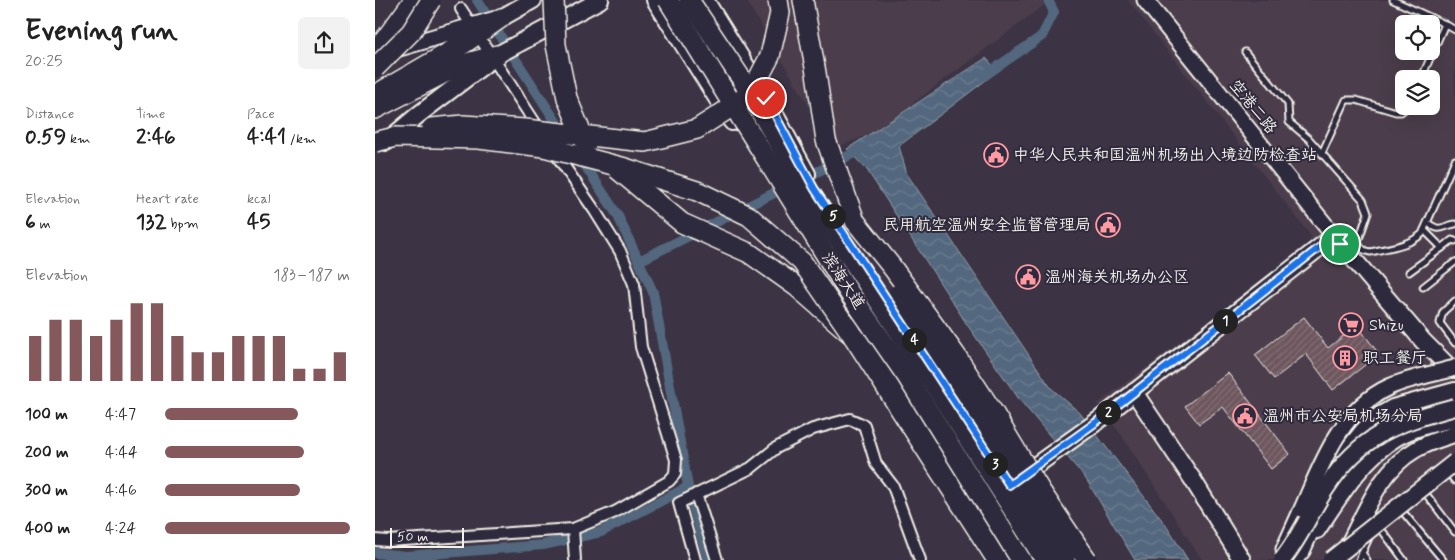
<!DOCTYPE html>
<meta charset="utf-8">
<style>
body{margin:0;font-family:Mynerve,"LXGW WenKai TC",sans-serif;background:#f2f2f2;color:#222;height:100vh;display:flex;flex-direction:column;font-size:19px;white-space:nowrap}
*{box-sizing:border-box;margin:0}
p{font-size:16px;color:#767676}
.icon{flex:none;width:28px;height:28px;fill:none;stroke:currentColor;stroke-width:2;stroke-linecap:round;stroke-linejoin:round}
.map{position:relative;flex:1;overflow:hidden}
.sheet{display:flex;flex-direction:column;background:#fff;width:375px}
.sheet>*{flex:none}
.buttons{position:absolute;left:1020px;top:15px;display:grid;gap:10px}
.buttons a{display:grid;place-items:center;width:45px;height:45px;border-radius:8px;background:#fff;box-shadow:0 5px 20px #0002;font-size:25px}
.scale{position:absolute;left:15px;bottom:12px;width:74px;box-sizing:border-box;padding-left:5px;border:2px solid #f4f1e8;border-top:0;font-size:14px;line-height:18px;white-space:nowrap;color:#f4f1e8;-webkit-text-stroke:4px #2f2a3d;paint-order:stroke}
.pin{position:absolute;display:grid;place-items:center;width:42px;height:42px;color:#fff;margin:-21px;border:2px solid #fff;border-radius:50%;box-shadow:0 1px 5px #0007}
.km{position:absolute;width:25px;height:25px;margin:-12px;border-radius:50%;background:#222;color:#fff;font-size:14px;line-height:25px;text-align:center}
.round{display:grid;place-items:center;flex:none;width:52px;height:52px;border-radius:8px;background:#f2f2f2}
.summary{display:flex;align-items:center;justify-content:space-between;height:85px;padding:0 25px}
h1{font-size:28px;font-weight:700;line-height:38px}
.figures{display:grid;grid-template-columns:repeat(3,1fr);gap:8px;height:85px;padding:5px 25px}
.figures div{display:grid;align-content:center}
.figures b{font-size:21px;font-weight:700}
.figures small{font-size:14px;font-weight:400}
.figures p{font-size:14px}
.chart{height:140px;padding:10px 25px}
.chart p{display:flex;justify-content:space-between}
.chart svg{width:100%;height:90px;margin-top:5px;stroke:#85585c;stroke-width:6}
ul{padding:0 25px;list-style:none;font-size:16px}
li{display:grid;grid-template-columns:80px 60px 1fr;align-items:center;height:38px}
li i{height:12px;border-radius:6px;background:#85585c}
main{display:flex;flex:1;min-height:0}
.map>svg:first-child{display:block}
.built{fill:#4b3e4c;fill-rule:evenodd}
.water{fill:url(#water-waves);stroke:#939fa8}
.lines{fill:none;stroke-linecap:round;stroke-linejoin:round}
.canal{stroke:#52687e;stroke-width:10}
.building{fill:url(#building-hatch);stroke:#f4f1e8}
.lane-casing{stroke:#f4f1e8;stroke-width:9}
.street-casing{stroke:#f4f1e8;stroke-width:14}
.secondary-casing{stroke:#f4f1e8;stroke-width:19}
.primary-casing{stroke:#f4f1e8;stroke-width:20}
.highway-casing{stroke:#f4f1e8;stroke-width:22}
.lane{stroke:#2f2a3d;stroke-width:5}
.street{stroke:#2f2a3d;stroke-width:10}
.secondary{stroke:#2f2a3d;stroke-width:15}
.primary{stroke:#2f2a3d;stroke-width:16}
.highway{stroke:#2f2a3d;stroke-width:19}
.secondary-bridge-casing{stroke:#f4f1e8;stroke-width:19;stroke-linecap:butt}
.primary-bridge-casing{stroke:#f4f1e8;stroke-width:20;stroke-linecap:butt}
.highway-bridge-casing{stroke:#f4f1e8;stroke-width:22;stroke-linecap:butt}
.secondary-bridge{stroke:#2f2a3d;stroke-width:15}
.primary-bridge{stroke:#2f2a3d;stroke-width:16}
.highway-bridge{stroke:#2f2a3d;stroke-width:19}
.route-casing{stroke:#fff;stroke-width:10}
.route{stroke:#1a73e8;stroke-width:6}
.labels{text-anchor:middle;dominant-baseline:central;stroke-width:4;stroke-linejoin:round;paint-order:stroke}
.street-label{font-size:16px;fill:#f4f1e8;stroke:#2f2a3d}
.poi-label{font-size:16px;fill:#f4f1e8;stroke:#2f2a3d;text-anchor:start}
</style>
<main>
<section class="sheet">
<div class="summary"><div><h1>Evening run</h1><p>20:25</p></div><a class="round"><svg class="icon" aria-label="share" viewBox="0 0 24 24"><path d="M12 15V3M7 8l5-5 5 5M5 13v7h14v-7"/></svg></a></div>
<div class="figures">
<div><p>Distance</p><b>0.59<small> km</small></b></div>
<div><p>Time</p><b>2:46</b></div>
<div><p>Pace</p><b>4:41<small> /km</small></b></div>
</div>
<div class="figures">
<div><p>Elevation</p><b>6<small> m</small></b></div>
<div><p>Heart rate</p><b>132<small> bpm</small></b></div>
<div><p>kcal</p><b>45</b></div>
</div>
<div class="chart"><p><span>Elevation</span>183–187 m</p>
<svg viewBox="0 0 160 44" preserveAspectRatio="none"><path d="M5 44V22M15 44V14M25 44V14M35 44V22M45 44V14M55 44V6M65 44V6M75 44V22M85 44V30M95 44V30M105 44V22M115 44V22M125 44V22M135 44V38M145 44V38M155 44V30"/></svg>
</div>
<ul>
<li><b>100 m</b>4:47<i style="width:72%"></i></li>
<li><b>200 m</b>4:44<i style="width:75%"></i></li>
<li><b>300 m</b>4:46<i style="width:73%"></i></li>
<li><b>400 m</b>4:24<i style="width:100%"></i></li>
</ul>
</section>
<div class="map">
<svg width="1080" height="560" viewBox="0 0 1080 560">
<defs>
<pattern id="water-waves" width="16" height="10" patternUnits="userSpaceOnUse" patternTransform="scale(1.25)"><rect width="16" height="10" fill="#52687e"/><path d="M0 5q4-4 8 0t8 0" fill="none" stroke="#6c7e90"/></pattern>
<pattern id="building-hatch" width="6" height="6" patternUnits="userSpaceOnUse" patternTransform="scale(1.25)"><rect width="6" height="6" fill="#6e575e"/><path d="M-1 1l2-2M0 6l6-6M5 7l2-2" fill="none" stroke="#837075"/></pattern>
</defs>
<rect width="100%" height="100%" fill="#3c3344"/>
<filter id="ink" filterUnits="userSpaceOnUse"><feTurbulence type="fractalNoise" baseFrequency=".02" numOctaves="2"/><feDisplacementMap in="SourceGraphic" scale="10" xChannelSelector="R" yChannelSelector="G"/><feConvolveMatrix kernelMatrix="1 2 1 2 8 2 1 2 1" color-interpolation-filters="sRGB"/></filter>
<g filter="url(#ink)">
<g class="built">
<polygon points="371,0 676,0 498,133 459,148"/>
<path d="M753 0H1080V560H827L745 433 722 404 936 245 935 235ZM1029 24H1056V51H1029ZM1029 79H1056V106H1029Z"/>
</g>
<polygon class="water" points="611,58 623,71 524,146 532,174 676,388 705,413 790,524 813,560 760,560 711,479 644,399 593,326 492,170 472,149"/>
<g class="lines">
<g class="canal">
<polyline points="102,0 189,134"/>
<polyline points="609,76 667,36 679,12 673,0"/>
<polyline points="204,156 243,216 278,292 313,487 333,560"/>
<polyline points="428,179 489,148"/>
<polyline points="264,261 413,186"/>
<polyline points="0,553 31,556 168,545 226,532 313,487"/>
</g>
</g>
<g class="building">
<polygon points="929,317 953,348 982,325 1004,354 958,390 931,354 899,379 880,355"/>
<polygon points="853,373 915,454 896,469 848,407 824,424 810,406"/>
</g>
<g class="lines">
<g class="lane-casing">
<g id="lane">
<polyline points="1018,0 1070,24 1080,30"/>
<path d="M870 52 913 104 914 122 934 139 988 200 993 213 983 242C985 248 988 251 995 252 1013 248 1033 246 1047 234L1080 160"/>
<polyline points="1046,79 1070,24"/>
<polyline points="947,153 971,100 981,100 1021,112 1026,112 1033,106"/>
<path d="M1053 223C1066 233 1067 226 1080 224"/>
<polyline points="1067,248 1077,240 1080,241"/>
<polyline points="1034,272 1067,248 1049,230"/>
<polyline points="1048,287 1080,262"/>
<polyline points="1080,301 1068,312 1065,323 1080,343"/>
<polyline points="1075,475 1080,481"/>
<polyline points="1051,494 1080,532"/>
<polyline points="1028,512 1068,560"/>
<polyline points="1006,529 1029,560"/>
<polyline points="987,553 992,560"/>
<polyline points="984,560 994,538"/>
</g>
</g>
<g class="street-casing">
<g id="street">
<polyline points="86,9 166,132"/>
<polyline points="321,494 342,560"/>
<polyline points="198,529 200,560"/>
<polyline points="0,540 13,541 198,529 240,512 294,481 300,474 301,460 266,347 259,284 245,251 220,211 178,150"/>
<polyline points="320,560 304,503 376,468 401,448 438,429 475,419 489,425 501,464 518,486 545,560"/>
</g>
</g>
<g class="secondary-casing">
<g id="secondary">
<polyline points="770,0 959,236"/>
<path d="M972 547C990 513 1005 470 1040 450 1053 442 1066 439 1080 434"/>
<polyline points="909,549 927,509"/>
</g>
</g>
<g class="primary-casing">
<g id="primary">
<polyline points="280,0 357,122"/>
<polyline points="330,0 391,98 432,174"/>
<polyline points="16,50 126,18 158,0"/>
<polyline points="11,142 43,115 122,55 225,0"/>
<polyline points="471,304 632,560"/>
<polyline points="759,392 818,480 867,560"/>
<polyline points="610,449 640,495"/>
<polyline points="966,461 969,455 989,430 1004,416 1018,408 1080,391"/>
<polyline points="600,509 720,423 959,236 1048,341 1073,366 1080,369"/>
<path d="M942 530C964 497 987 458 1022 437 1039 427 1061 422 1080 419"/>
<polyline points="919,560 927,550 943,514"/>
</g>
</g>
<g class="highway-casing">
<g id="highway">
<polyline points="428,0 441,73 451,140 480,221"/>
<polyline points="0,50 8,42 39,0"/>
<polyline points="0,95 90,43 126,18"/>
<polyline points="0,109 85,65 122,55"/>
<polyline points="374,253 422,287 478,336 622,560"/>
</g>
</g>
<use href="#lane" class="lane"/>
<use href="#street" class="street"/>
<use href="#secondary" class="secondary"/>
<use href="#primary" class="primary"/>
<use href="#highway" class="highway"/>
<g class="secondary-bridge-casing">
<path id="secondary-bridge" d="M927 509C946 465 966 409 1014 387 1034 378 1058 374 1080 368"/>
</g>
<g class="primary-bridge-casing">
<g id="primary-bridge">
<path d="M907 560C925 538 935 512 951 488 986 434 1021 423 1080 407"/>
<polyline points="956,560 1080,462"/>
</g>
</g>
<g class="highway-bridge-casing">
<g id="highway-bridge">
<polyline points="179,0 181,45 192,98 211,144"/>
<polyline points="293,0 475,294 531,375 646,560"/>
<polyline points="314,0 366,78 424,178 455,227 556,380 670,560"/>
<polyline points="0,68 36,32 56,0"/>
<polyline points="57,128 88,125 150,129 270,142 322,129 366,101 383,79 395,56 405,13 403,0"/>
<polyline points="0,142 20,137 104,139 169,147 250,168 322,191 374,216 427,262 478,336"/>
<polyline points="242,169 307,223 374,253"/>
<polyline points="480,221 517,267 580,354 618,412 665,490 712,560"/>
<polyline points="523,294 593,400 690,560"/>
</g>
</g>
<use href="#secondary-bridge" class="secondary-bridge"/>
<use href="#primary-bridge" class="primary-bridge"/>
<use href="#highway-bridge" class="highway-bridge"/>
</g>
</g>
<g class="lines" filter="url(#ink)">
<g class="route-casing">
<polyline id="route" points="391,98 439,188 634,485 720,423 959,236 965,244"/>
</g>
<use href="#route" class="route"/>
</g>
<defs>
<g id="civic-ring" transform="scale(1.25)"><circle r="9.5" fill="#2f2a3d" stroke="#ff9aa2" stroke-width="1.5"/><path d="M-.6-6.5H3V-4.5H.6V-3L4-1V1h2V6H-6V1h2V-1L-.6-3ZM-1.2 2.5V6h2.4V2.5Z" fill="#ff9aa2"/></g>
<g id="supermarket-ring" transform="scale(1.25)"><circle r="9.5" fill="#2f2a3d" stroke="#ff9aa2" stroke-width="1.5"/><path d="M-6-5.5h2.5l.6 2H6L4.5 2H-2.5L-4.4-4H-6ZM-1.5 3.2a1.3 1.3 0 1 0 .1 0ZM3 3.2a1.3 1.3 0 1 0 .1 0Z" fill="#ff9aa2"/></g>
<g id="building-ring" transform="scale(1.25)"><circle r="9.5" fill="#2f2a3d" stroke="#ff9aa2" stroke-width="1.5"/><path d="M-4-6H4V6H1V3H-1V6H-4ZM-2.5-4.3h1.7v1.8h-1.7ZM.8-4.3h1.7v1.8H.8ZM-2.5-1h1.7V.8h-1.7ZM.8-1h1.7V.8H.8Z" fill="#ff9aa2"/></g>
</defs>
<g fill-rule="evenodd">
<use href="#civic-ring" x="621" y="155"/>
<use href="#civic-ring" x="733" y="225"/>
<use href="#civic-ring" x="653" y="277"/>
<use href="#supermarket-ring" x="976" y="325"/>
<use href="#building-ring" x="970" y="358"/>
<use href="#civic-ring" x="870" y="416"/>
</g>
<g class="labels">
<g class="street-label">
<text transform="translate(878 107) rotate(51)">空港二路</text>
<text transform="translate(468 281) rotate(57)">滨海大道</text>
</g>
<g class="poi-label">
<text x="638" y="155">中华人民共和国温州机场出入境边防检查站</text>
<text x="716" y="225" text-anchor="end">民用航空温州安全监督管理局</text>
<text x="670" y="277">温州海关机场办公区</text>
<text x="994" y="325">Shizu</text>
<text x="988" y="358">职工餐厅</text>
<text x="888" y="416">温州市公安局机场分局</text>
</g>
</g>
</svg>
<div class="buttons">
<a><svg class="icon" aria-label="locate" viewBox="0 0 24 24"><circle cx="12" cy="12" r="6"/><path d="M12 2v4M12 18v4M2 12h4M18 12h4"/></svg></a>
<a><svg class="icon" aria-label="layers" viewBox="0 0 24 24"><path d="M12 4l9 5-9 5-9-5zM3 14l9 5 9-5"/></svg></a>
</div>
<div class="scale">50 m</div>
<div class="pin" style="left:965px;top:244px;background:#1e9e55"><svg class="icon" aria-label="arrive" viewBox="0 0 24 24"><path d="M6 21V4h12l-3 4 3 4H6"/></svg></div>
<div class="pin" style="left:391px;top:98px;background:#d93025"><svg class="icon" aria-label="check" viewBox="0 0 24 24"><path d="M5 12l5 5 9-10"/></svg></div>
<b class="km" style="left:850px;top:321px">1</b>
<b class="km" style="left:733px;top:412px">2</b>
<b class="km" style="left:620px;top:464px">3</b>
<b class="km" style="left:539px;top:340px">4</b>
<b class="km" style="left:458px;top:216px">5</b>
</div>
</main>
